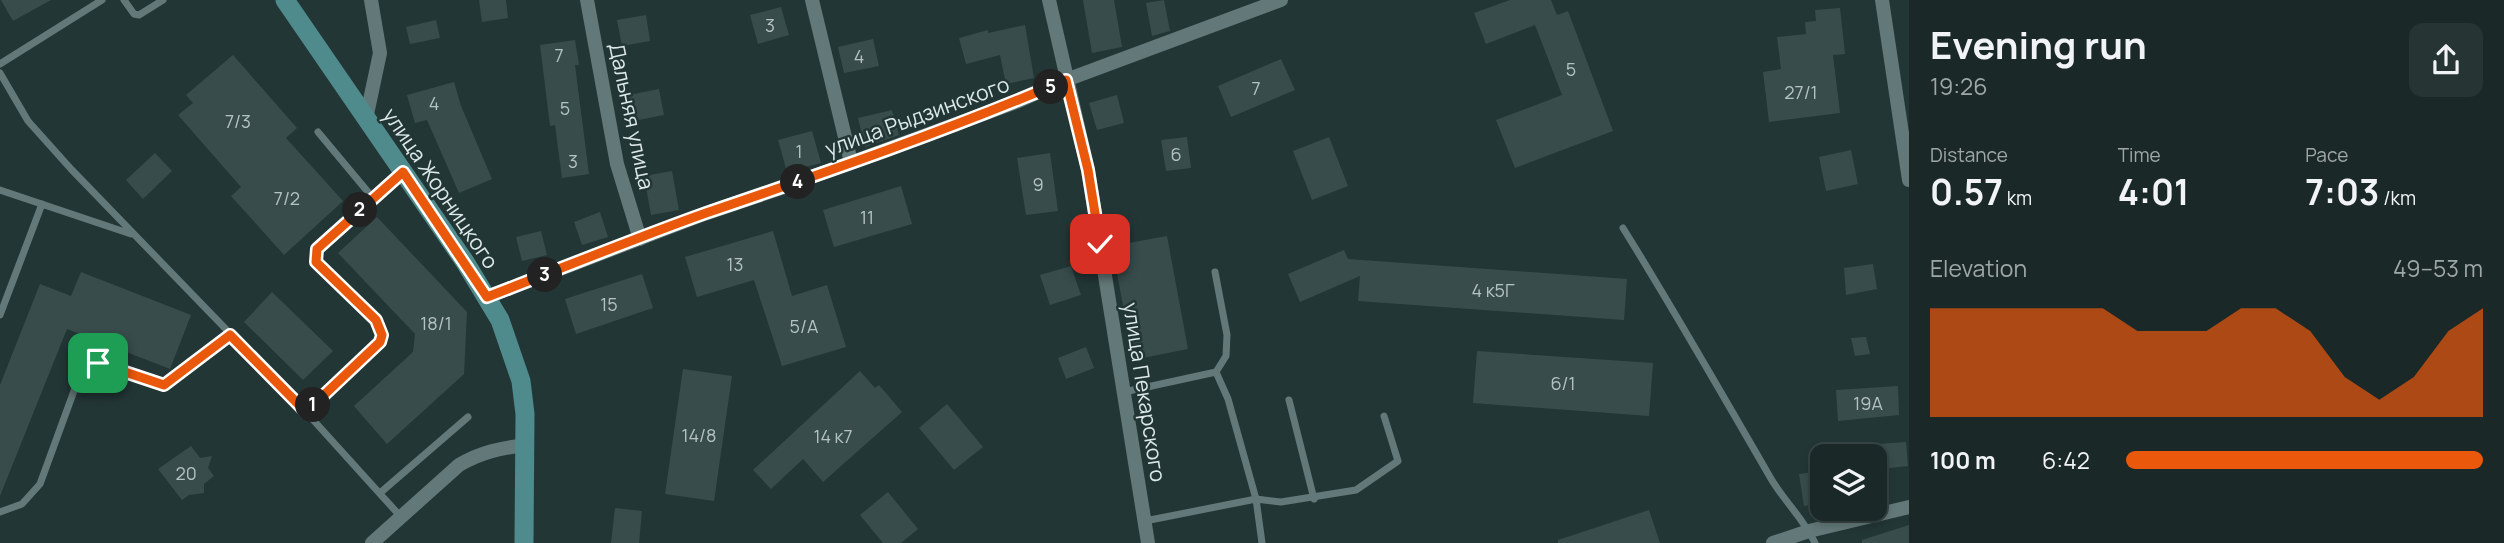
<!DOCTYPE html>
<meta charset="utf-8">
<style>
body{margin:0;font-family:Manrope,sans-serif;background:#273434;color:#f1f3f6;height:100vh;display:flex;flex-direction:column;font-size:26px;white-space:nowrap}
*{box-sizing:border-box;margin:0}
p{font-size:23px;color:#9fa6a8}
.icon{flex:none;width:38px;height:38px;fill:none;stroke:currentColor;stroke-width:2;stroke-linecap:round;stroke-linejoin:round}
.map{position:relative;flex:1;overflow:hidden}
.side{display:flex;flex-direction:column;background:#1a2828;width:595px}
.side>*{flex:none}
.controls{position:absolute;left:1810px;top:444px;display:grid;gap:14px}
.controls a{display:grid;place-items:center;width:77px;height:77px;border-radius:14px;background:#1a2828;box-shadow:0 4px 10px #0003,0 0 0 2px #384445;font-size:35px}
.pin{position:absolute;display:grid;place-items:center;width:60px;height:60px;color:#fff;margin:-30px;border-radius:14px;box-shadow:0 4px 10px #0006}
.km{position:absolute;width:35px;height:35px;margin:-18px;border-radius:50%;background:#222;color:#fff;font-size:19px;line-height:35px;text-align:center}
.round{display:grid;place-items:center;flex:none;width:74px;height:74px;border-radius:14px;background:#273434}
.summary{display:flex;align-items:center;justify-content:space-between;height:119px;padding:0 21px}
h1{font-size:38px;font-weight:700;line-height:52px}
.figures{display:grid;grid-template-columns:repeat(3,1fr);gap:10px;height:119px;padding:7px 21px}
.figures div{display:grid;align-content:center}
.figures b{font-size:35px;font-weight:700}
.figures small{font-size:19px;font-weight:400}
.figures p{font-size:19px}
.chart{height:196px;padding:14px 21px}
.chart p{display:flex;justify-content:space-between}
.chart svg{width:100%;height:126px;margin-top:7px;fill:#ea580c;opacity:.7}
ul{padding:0 21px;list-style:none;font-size:23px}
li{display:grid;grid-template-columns:112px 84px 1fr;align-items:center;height:52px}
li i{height:18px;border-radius:9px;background:#ea580c}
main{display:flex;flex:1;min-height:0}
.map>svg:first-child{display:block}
.building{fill:#384c4c}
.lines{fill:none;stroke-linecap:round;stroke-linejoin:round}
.service{stroke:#637878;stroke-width:7}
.minor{stroke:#637878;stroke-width:14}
.secondary{stroke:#4f8b8c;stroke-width:19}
.route-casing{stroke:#fff;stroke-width:14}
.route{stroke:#ea580c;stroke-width:9}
.labels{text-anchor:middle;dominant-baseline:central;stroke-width:5;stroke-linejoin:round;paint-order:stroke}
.number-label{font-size:18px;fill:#b4c2c2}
.street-label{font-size:21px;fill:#dde9e9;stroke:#233636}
</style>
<main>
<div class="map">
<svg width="1909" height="543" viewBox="0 0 1909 543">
<rect width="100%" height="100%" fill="#233636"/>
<g class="building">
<polygon points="1,0 51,0 13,21"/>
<polygon points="479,0 506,0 508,18 482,22"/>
<polygon points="1083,0 1114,0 1122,47 1092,53"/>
<polygon points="1164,0 1170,31 1152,36 1146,3"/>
<polygon points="1510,0 1551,0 1557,15 1568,11 1613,131 1515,168 1496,120 1562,95 1535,25 1486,44 1474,13"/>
<polygon points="781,7 789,35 758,44 750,15"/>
<polygon points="1840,8 1845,54 1833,55 1840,113 1769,122 1763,72 1781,69 1777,37 1806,34 1805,22 1816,21 1815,10"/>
<polygon points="646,15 650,41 622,46 617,20"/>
<polygon points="436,20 440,38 410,44 406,27"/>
<polygon points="1025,25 1034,78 1006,84 1000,55 966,64 959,38 988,30 988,33"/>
<polygon points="873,39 879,66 844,73 838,47"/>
<polygon points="575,40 579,65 575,65 589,174 562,178 555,125 550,126 540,45"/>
<polygon points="233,55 297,128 286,138 343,201 284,255 231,196 241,187 178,115 193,103 186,95"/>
<polygon points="1281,59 1295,90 1231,117 1218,86"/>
<polygon points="454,82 461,106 492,179 459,193 427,120 415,123 407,95"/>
<polygon points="659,89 664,115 634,121 629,95"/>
<polygon points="1117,95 1124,123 1097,130 1089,103"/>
<polygon points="892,110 899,135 865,147 858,118"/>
<polygon points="812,131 821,163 787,172 778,140"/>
<polygon points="1187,137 1191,168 1166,171 1161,140"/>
<polygon points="1329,137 1348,186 1312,200 1293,151"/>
<polygon points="1851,150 1858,184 1826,191 1819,157"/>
<polygon points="155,153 172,171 143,199 126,180"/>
<polygon points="1050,153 1058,211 1026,215 1017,158"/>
<polygon points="672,171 679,210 651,215 644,176"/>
<polygon points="901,186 912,224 834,247 823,210"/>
<polygon points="600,212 608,237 582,245 574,222"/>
<polygon points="377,217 467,312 464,374 387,444 354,406 413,352 415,334 338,253"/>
<polygon points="541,231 547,255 522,261 516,237"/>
<polygon points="773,231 792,296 827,285 846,347 782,366 754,280 697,297 685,257"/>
<polygon points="1167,236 1188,349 1133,360 1112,246"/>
<polygon points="1344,250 1348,259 1627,279 1624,320 1358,301 1360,276 1300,302 1288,274"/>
<polygon points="1873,264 1877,289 1846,295 1844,268"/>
<polygon points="1071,266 1081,295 1050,305 1040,275"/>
<polygon points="81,272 191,315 170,369 67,329 0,496 0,385 40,284 71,296"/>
<polygon points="642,274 653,308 576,334 565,299"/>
<polygon points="272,292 333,351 303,380 244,322"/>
<polygon points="1866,337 1870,354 1855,356 1851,338"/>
<polygon points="1086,347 1094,368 1066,379 1058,358"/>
<polygon points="1477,351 1653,363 1649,416 1473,403"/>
<polygon points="683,369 732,376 714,501 665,494"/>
<polygon points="860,371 875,388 879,385 902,412 823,482 803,459 771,489 753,470"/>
<polygon points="1898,386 1899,415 1838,421 1836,390"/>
<polygon points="947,404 983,447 954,470 919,428"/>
<polygon points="1906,442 1908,466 1881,469 1879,444"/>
<polygon points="191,446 200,458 212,456 208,468 214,476 204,484 204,493 189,495 182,500 158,469"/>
<polygon points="1822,471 1822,504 1804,506 1799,474"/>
<polygon points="888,492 918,529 901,543 883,543 860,515"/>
<polygon points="615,508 642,511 639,543 611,543"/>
<polygon points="1649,510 1660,543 1558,543 1558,540"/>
<polygon points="1909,525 1909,543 1862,543 1862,540"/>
</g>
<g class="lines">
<g class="service">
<polyline points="124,0 134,14 139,15 163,0"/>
<polyline points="0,64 102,0"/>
<polyline points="0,73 28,121 71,169 306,412 401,517"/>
<polyline points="318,132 373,198"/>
<polyline points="0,190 131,234"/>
<path d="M1623 228C1674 310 1722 394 1770 477 1783 500 1804 519 1815 543"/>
<polyline points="1215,272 1227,335 1226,356 1216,372"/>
<polyline points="0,315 42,204"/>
<polyline points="1124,392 1216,372 1228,399 1256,499 1145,521"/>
<polyline points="1289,400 1314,499"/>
<polyline points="306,412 380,342 382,335 376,320 316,262 317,249 401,173"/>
<polyline points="380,493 468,417"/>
<polyline points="0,512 22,504 40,484 82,369 89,363 98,363 164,385 231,335"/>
<polyline points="1262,543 1256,499 1281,502 1356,490 1398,461 1384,416"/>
</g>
<g class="minor">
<polyline points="587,0 617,164 640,239"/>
<polyline points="812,0 851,162"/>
<polyline points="1049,0 1088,170 1148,543"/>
<polyline points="1882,0 1909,180"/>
<polyline points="366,119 380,53 371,0"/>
<polyline points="487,297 704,214 787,186 1016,102 1066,80 1281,0"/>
<path d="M372 543 459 465C481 452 501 448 526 445"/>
<polyline points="1773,543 1809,531 1909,507"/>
</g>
<polyline class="secondary" points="285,0 465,262 500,320 521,381 525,414 524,543"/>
</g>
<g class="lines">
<g class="route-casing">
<path id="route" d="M98 363 164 385 230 335 306 412 380 342 382 335 376 320 316 262 317 249 403 172 487 297C560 269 633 239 706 213 827 172 949 130 1066 80L1088 170 1100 244"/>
</g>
<use href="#route" class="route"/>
</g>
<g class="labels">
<g class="number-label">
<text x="770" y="25">3</text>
<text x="559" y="55">7</text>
<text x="859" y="56">4</text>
<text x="1571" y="69">5</text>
<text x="1256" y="88">7</text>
<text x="1801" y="92">27/1</text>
<text x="434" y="103">4</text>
<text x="565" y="108">5</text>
<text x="238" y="121">7/3</text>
<text x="799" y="151">1</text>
<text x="1176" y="154">6</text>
<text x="573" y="161">3</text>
<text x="1038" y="184">9</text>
<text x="287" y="198">7/2</text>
<text x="867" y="217">11</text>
<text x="735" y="264">13</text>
<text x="1493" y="290">4 к5Г</text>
<text x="609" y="304">15</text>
<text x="436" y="323">18/1</text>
<text x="804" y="326">5/А</text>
<text x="1563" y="383">6/1</text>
<text x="1868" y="403">19А</text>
<text x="699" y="435">14/8</text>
<text x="833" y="436">14 к7</text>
<text x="186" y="473">20</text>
</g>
<g class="street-label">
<text transform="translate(632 116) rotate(78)">Дальняя улица</text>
<text transform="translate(917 116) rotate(-20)">улица Рыдзинского</text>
<text transform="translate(441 188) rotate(56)">улица Жорницкого</text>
<text transform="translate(1145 392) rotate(81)">улица Пекарского</text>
</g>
</g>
</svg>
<div class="controls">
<a><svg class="icon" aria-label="layers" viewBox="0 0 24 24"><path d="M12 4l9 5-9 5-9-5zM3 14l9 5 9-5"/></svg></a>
</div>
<div class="pin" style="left:98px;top:363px;background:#1e9e55"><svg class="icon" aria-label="arrive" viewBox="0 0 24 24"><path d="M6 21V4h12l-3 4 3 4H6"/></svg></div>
<div class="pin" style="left:1100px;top:244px;background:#d93025"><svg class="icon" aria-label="check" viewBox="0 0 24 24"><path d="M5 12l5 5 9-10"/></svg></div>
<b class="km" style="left:313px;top:405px">1</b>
<b class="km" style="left:360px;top:210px">2</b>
<b class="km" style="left:545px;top:275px">3</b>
<b class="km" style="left:798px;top:182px">4</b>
<b class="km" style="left:1051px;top:87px">5</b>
</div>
<section class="side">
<div class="summary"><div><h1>Evening run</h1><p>19:26</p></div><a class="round"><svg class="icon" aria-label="share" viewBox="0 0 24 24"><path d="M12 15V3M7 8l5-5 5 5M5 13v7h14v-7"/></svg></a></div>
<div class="figures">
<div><p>Distance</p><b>0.57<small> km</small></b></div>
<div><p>Time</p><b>4:01</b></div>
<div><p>Pace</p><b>7:03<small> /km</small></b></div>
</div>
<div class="chart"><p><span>Elevation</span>49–53 m</p>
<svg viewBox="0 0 160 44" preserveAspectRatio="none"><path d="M0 44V6L10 6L20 6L30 6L40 6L50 6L60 14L70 14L80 14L90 6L100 6L110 14L120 30L130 38L140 30L150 14L160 6V44z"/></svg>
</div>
<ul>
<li><b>100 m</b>6:42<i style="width:100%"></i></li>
</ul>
</section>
</main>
